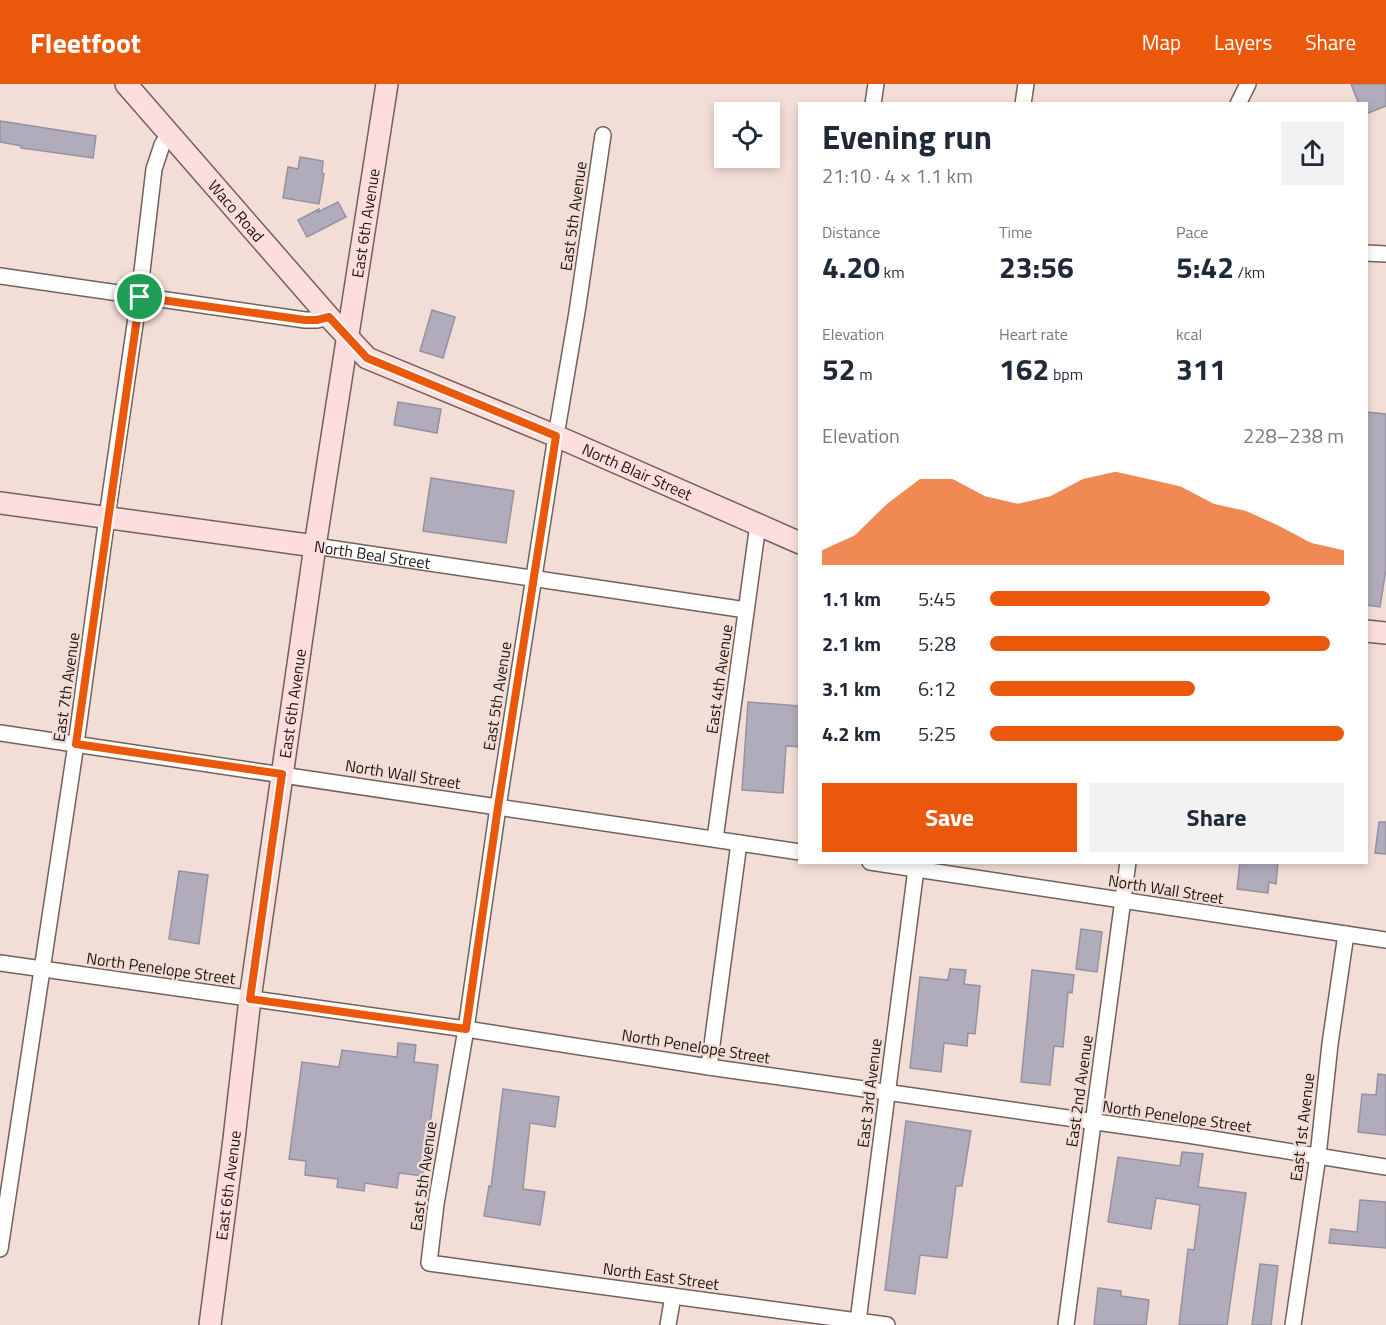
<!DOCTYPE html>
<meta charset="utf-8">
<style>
body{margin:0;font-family:"Titillium Web",sans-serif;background:#f2f2f3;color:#1f2937;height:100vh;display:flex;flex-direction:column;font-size:22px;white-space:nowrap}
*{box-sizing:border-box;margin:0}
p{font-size:20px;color:#747a83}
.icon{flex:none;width:33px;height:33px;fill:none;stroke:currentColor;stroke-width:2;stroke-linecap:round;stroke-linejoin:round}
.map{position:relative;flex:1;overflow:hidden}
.details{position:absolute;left:798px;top:18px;width:570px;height:762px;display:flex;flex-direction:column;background:#fff;border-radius:0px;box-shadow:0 3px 9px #0003}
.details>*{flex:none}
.controls{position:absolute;left:714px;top:18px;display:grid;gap:12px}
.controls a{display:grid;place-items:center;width:66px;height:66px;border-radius:0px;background:#fff;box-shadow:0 3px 9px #0003;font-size:30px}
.pin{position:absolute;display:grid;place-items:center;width:51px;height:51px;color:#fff;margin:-26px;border:3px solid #fff;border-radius:50%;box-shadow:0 2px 6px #0007}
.round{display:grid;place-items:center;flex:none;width:63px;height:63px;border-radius:0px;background:#f2f2f3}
.headline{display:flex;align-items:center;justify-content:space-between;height:102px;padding:0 24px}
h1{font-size:33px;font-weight:700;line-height:45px}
.figures{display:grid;grid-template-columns:repeat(3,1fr);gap:9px;height:102px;padding:6px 24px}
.figures div{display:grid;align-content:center}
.figures b{font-size:30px;font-weight:700}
.figures small{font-size:16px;font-weight:400}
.figures p{font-size:16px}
.chart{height:168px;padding:12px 24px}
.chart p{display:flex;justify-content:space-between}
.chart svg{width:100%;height:108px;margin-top:6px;fill:#ea580c;opacity:.7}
.button{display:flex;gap:12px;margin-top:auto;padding:12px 24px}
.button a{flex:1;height:69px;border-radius:0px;background:#ea580c;color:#fff;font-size:24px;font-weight:700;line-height:69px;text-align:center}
.button a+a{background:#f2f2f3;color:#1f2937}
ul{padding:0 24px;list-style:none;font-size:20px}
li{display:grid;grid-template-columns:96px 72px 1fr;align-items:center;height:45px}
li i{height:15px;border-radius:8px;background:#ea580c}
header{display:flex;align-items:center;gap:36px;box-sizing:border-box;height:84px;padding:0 30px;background:#ea580c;color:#fff}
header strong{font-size:28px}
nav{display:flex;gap:33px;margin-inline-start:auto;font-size:21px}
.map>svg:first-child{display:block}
.building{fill:#b1acbc;stroke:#9691a1;stroke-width:1.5}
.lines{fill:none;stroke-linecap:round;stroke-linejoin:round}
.street-casing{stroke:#72615b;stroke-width:18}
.secondary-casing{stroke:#72615b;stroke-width:24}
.street{stroke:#fff;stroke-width:15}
.secondary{stroke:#fedddf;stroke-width:21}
.route-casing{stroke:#fff;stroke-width:12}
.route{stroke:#ea580c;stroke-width:8}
.labels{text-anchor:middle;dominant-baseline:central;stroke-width:5;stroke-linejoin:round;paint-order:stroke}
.street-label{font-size:16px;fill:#1d1614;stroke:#f2ded6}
</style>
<header>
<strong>Fleetfoot</strong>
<nav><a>Map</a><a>Layers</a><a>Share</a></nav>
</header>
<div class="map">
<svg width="1386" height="1241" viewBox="0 0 1386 1241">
<rect width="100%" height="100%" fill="#f2ded6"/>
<g class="building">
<polygon points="1351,0 1386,0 1386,22 1366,30 1366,20 1359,20"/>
<polygon points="0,37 96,52 93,74 21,64 22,62 0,58"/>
<polygon points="300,73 323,77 322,89 324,90 319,120 283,114 288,83 298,85"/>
<polygon points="338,118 346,133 307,153 298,136 319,125 318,128"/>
<polygon points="432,226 455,233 443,274 420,267"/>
<polygon points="398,318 441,325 437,349 394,341"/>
<polygon points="1366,328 1386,330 1386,485 1380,523 1366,521"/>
<polygon points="431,394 514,407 506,459 423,447"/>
<polygon points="748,618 800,622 800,663 786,662 783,709 742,706"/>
<polygon points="1379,738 1386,738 1386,770 1375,769"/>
<polygon points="1240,778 1278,778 1276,800 1269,798 1268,809 1237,805"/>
<polygon points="179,787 208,791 199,860 169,855"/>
<polygon points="1081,845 1102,848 1097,888 1076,885"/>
<polygon points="950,885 966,886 964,900 980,902 975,950 968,949 967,962 944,959 941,988 910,984 920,893 948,896"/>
<polygon points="1032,886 1074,891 1072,909 1068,908 1063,963 1054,962 1050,1001 1021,998"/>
<polygon points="398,959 416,961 414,978 438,981 423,1092 399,1089 397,1104 365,1099 364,1107 337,1103 338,1095 305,1091 306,1077 289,1075 302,978 339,983 342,966 397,973"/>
<polygon points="1378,990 1386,991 1386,1051 1358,1048 1362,1010 1376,1011"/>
<polygon points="503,1005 559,1013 555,1043 530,1039 523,1105 545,1108 540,1141 484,1132 489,1102 491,1103"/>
<polygon points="906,1037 971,1047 962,1102 956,1102 947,1174 920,1171 915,1210 885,1206"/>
<polygon points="1182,1068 1203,1070 1198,1103 1246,1109 1227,1241 1179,1241 1188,1165 1194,1166 1200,1121 1156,1114 1151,1145 1108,1138 1118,1073 1180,1082"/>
<polygon points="1360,1116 1386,1118 1386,1164 1329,1159 1331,1145 1357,1148"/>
<polygon points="1260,1180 1278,1182 1271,1241 1252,1241"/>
<polygon points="1098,1204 1121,1207 1121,1212 1149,1216 1146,1241 1094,1241"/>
</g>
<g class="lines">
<g class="street-casing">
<g id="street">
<polyline points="873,20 876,0"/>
<polyline points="1023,20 1026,0"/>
<polyline points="1238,20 1248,0"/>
<polyline points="603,51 577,228 556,352 498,723 466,945 436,1120 429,1179 887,1241"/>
<polyline points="1366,169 1386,170"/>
<polyline points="0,192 305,236 317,236 329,233"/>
<path id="s1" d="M315 462 746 526"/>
<polyline points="0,649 800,768"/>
<polyline points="715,755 758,440"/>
<polyline points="870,778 1386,856"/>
<polyline points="0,879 466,945 709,983 1188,1051 1386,1083"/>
<polyline points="709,983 739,759"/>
<polyline points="0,1165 76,660 107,433 139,213 154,85 162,61 170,49"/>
<polyline points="858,1237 916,785"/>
<polyline points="668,1241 673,1212"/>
<polyline points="1066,1241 1128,778"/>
<polyline points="1293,1241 1318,1072 1330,960 1346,850"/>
</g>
</g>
<g class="secondary-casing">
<g id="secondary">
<path id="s2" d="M126 0 329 233 367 274 556 352 800 459"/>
<polyline points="0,419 315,462"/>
<polyline points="1366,547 1386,549"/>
<path id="s3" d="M210 1241 234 1055 250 915 315 462 387 0"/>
</g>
</g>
<use href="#street" class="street"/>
<use href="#secondary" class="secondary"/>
</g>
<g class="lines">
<g class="route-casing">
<polygon id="route" points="140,213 305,236 317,236 329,233 367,274 556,352 498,723 466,945 250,915 282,690 76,660"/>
</g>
<use href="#route" class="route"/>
</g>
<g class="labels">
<g class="street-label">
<text stroke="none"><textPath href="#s2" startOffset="168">Waco Road</textPath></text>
<text transform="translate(573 132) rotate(-82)">East 5th Avenue</text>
<text stroke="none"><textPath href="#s3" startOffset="1113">East 6th Avenue</textPath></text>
<text stroke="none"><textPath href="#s2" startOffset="658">North Blair Street</textPath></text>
<text stroke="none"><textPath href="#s1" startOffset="58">North Beal Street</textPath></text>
<text transform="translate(719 595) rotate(-82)">East 4th Avenue</text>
<text transform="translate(66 603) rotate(-82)">East 7th Avenue</text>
<text transform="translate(497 612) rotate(-81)">East 5th Avenue</text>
<text stroke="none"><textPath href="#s3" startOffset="627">East 6th Avenue</textPath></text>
<text transform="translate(403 690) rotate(9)">North Wall Street</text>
<text transform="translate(1166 805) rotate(9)">North Wall Street</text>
<text transform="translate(161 884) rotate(8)">North Penelope Street</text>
<text transform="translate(696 962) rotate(9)">North Penelope Street</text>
<text transform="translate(1079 1007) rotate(-82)">East 2nd Avenue</text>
<text transform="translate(869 1009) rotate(-83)">East 3rd Avenue</text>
<text transform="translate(1177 1032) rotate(8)">North Penelope Street</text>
<text transform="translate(1302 1043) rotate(-83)">East 1st Avenue</text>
<text transform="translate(423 1092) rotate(-82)">East 5th Avenue</text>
<text stroke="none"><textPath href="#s3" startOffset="141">East 6th Avenue</textPath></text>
<text transform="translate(661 1192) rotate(8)">North East Street</text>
</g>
</g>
</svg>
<div class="controls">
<a><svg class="icon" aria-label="locate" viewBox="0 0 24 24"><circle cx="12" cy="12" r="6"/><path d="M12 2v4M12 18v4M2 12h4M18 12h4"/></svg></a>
</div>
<div class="pin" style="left:140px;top:213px;background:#1e9e55"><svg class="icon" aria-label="arrive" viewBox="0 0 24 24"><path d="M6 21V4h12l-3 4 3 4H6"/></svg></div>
<section class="details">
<div class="headline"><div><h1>Evening run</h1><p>21:10 · 4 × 1.1 km</p></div><a class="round"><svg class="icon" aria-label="share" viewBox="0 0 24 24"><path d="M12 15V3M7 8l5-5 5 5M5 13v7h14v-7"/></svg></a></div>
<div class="figures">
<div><p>Distance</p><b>4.20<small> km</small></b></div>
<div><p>Time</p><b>23:56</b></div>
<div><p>Pace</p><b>5:42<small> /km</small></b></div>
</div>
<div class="figures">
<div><p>Elevation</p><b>52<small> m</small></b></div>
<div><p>Heart rate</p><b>162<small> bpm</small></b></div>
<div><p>kcal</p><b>311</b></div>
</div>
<div class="chart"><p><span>Elevation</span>228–238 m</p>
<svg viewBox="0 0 160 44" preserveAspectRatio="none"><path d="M0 44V38L10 32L20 19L30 9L40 9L50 16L60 19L70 16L80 9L90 6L100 9L110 12L120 19L130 22L140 28L150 35L160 38V44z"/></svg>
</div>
<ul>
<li><b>1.1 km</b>5:45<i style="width:79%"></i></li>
<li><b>2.1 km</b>5:28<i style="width:96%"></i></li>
<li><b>3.1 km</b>6:12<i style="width:58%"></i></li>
<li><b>4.2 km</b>5:25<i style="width:100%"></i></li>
</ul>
<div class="button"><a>Save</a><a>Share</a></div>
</section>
</div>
